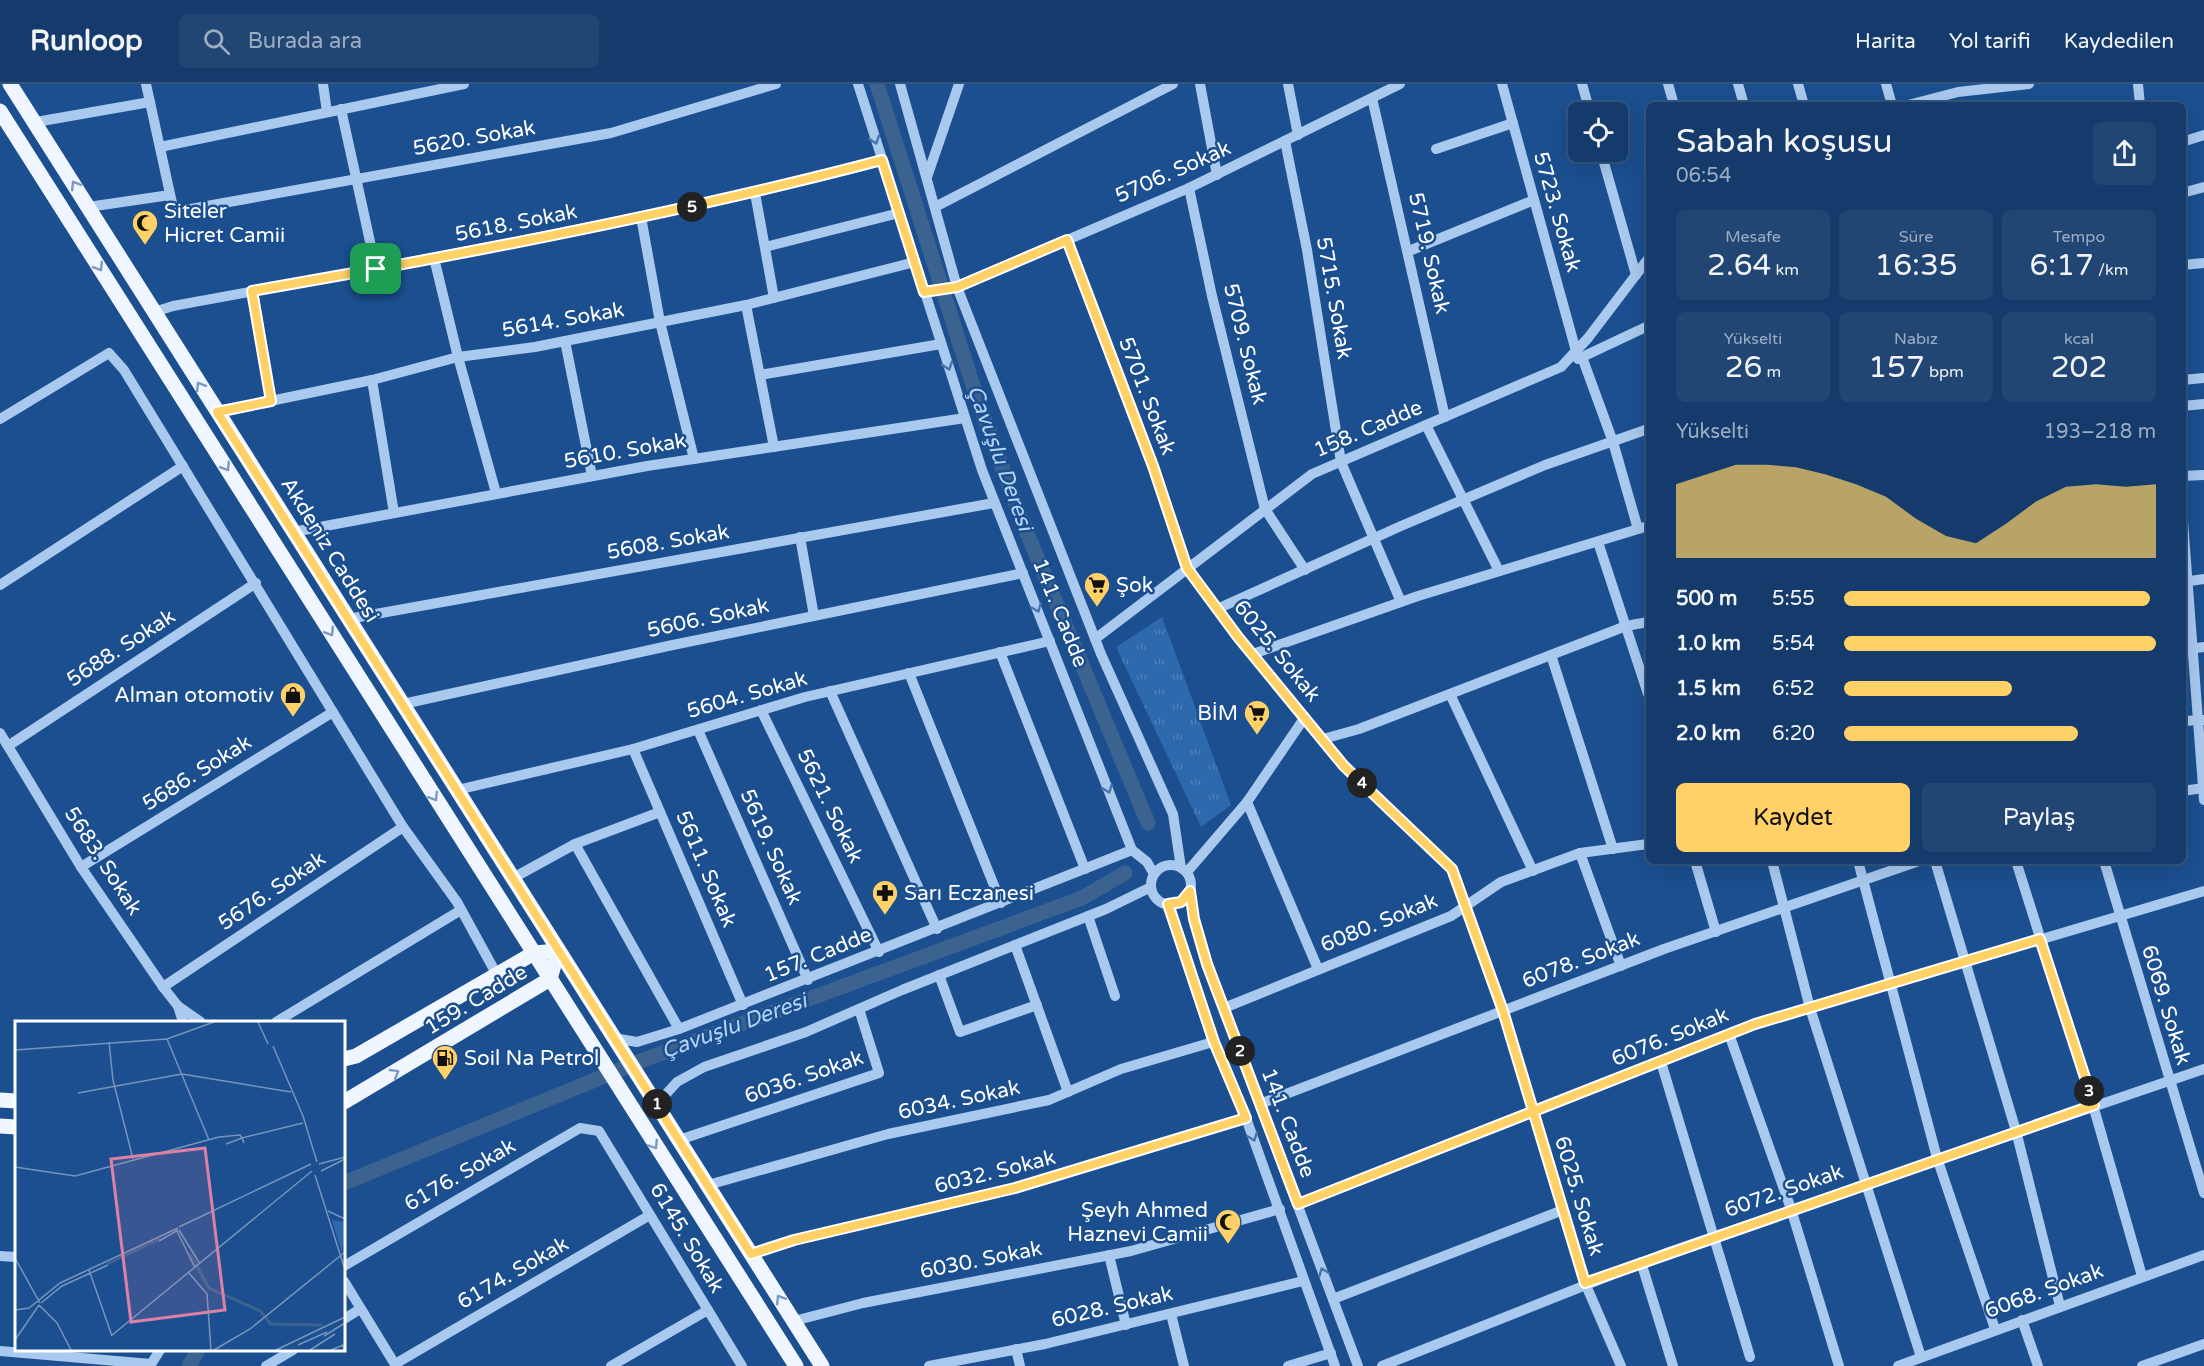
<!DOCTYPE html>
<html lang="tr">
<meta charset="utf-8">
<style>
body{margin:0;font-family:"Varela Round",sans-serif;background:#214673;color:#f1f3f6;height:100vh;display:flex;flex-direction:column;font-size:22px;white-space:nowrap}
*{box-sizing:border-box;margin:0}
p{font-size:20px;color:#9dadc1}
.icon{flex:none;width:33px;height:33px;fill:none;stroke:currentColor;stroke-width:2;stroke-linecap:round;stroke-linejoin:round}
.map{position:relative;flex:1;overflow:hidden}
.drawer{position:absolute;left:1646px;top:18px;width:540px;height:762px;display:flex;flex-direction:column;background:#143b6b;border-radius:9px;box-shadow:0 6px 24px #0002,0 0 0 2px #33557e}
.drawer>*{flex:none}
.controls{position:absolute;left:1568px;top:18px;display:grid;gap:12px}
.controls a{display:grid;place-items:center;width:60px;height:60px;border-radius:9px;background:#143b6b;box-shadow:0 6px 24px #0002,0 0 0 2px #33557e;font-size:30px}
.pin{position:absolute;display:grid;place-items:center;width:51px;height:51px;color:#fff;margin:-26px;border-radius:12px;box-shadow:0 3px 9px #0006}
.km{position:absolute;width:30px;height:30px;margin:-15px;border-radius:50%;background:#222;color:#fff;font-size:16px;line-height:30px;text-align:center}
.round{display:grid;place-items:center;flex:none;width:63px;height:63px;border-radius:9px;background:#214673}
.summary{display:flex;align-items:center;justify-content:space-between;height:102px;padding:0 30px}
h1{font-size:33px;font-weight:600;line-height:45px}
.stats{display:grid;grid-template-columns:repeat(3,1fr);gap:9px;height:102px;padding:6px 30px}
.stats div{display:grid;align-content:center;border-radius:9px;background:#214673;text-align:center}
.stats b{font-size:30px;font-weight:600}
.stats small{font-size:16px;font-weight:400}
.stats p{font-size:16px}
.chart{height:168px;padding:12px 30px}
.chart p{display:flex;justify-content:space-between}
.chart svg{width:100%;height:108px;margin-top:6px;fill:#ffd166;opacity:.7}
.button{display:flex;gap:12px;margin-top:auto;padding:12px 30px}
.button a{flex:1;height:69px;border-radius:9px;background:#ffd166;color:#111;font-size:24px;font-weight:600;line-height:69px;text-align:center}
.button a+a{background:#214673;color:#f1f3f6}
ul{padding:0 30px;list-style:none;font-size:20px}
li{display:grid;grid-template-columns:96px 72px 1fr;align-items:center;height:45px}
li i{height:15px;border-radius:8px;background:#ffd166}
header{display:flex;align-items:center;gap:36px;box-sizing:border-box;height:84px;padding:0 30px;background:#143b6b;border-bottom:2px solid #33557e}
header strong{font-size:28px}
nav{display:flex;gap:33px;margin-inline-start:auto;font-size:21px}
.search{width:420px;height:54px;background:#214673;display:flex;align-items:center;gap:15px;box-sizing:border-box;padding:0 21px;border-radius:9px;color:#9dadc1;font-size:22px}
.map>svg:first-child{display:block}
.park{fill:url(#park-tufts)}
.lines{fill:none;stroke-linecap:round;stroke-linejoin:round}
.canal{stroke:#3c6290;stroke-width:15}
.minor{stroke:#a9c9ee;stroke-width:10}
.major{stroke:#f0f6ff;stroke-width:15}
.oneway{stroke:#4674ac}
.oneway2{stroke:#7b9ac1}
.route-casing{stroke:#fff;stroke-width:12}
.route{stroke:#ffd166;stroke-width:8}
.labels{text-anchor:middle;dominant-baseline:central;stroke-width:5;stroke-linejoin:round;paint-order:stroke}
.street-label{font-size:21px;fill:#fff;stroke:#1b4f8f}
.poi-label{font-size:21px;fill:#fff;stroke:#1b4f8f;text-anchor:start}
.water-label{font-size:22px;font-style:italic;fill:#b5d3f5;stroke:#1b4f8f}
.inset-river{fill:none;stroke:#3c6290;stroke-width:3}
.inset-road{fill:none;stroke:#7695bc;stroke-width:1.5}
.view{fill:#dd80a5;fill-opacity:0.15;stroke:#dd80a5;stroke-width:3}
.inset-edge{fill:none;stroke:#fff;stroke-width:3}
</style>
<header>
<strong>Runloop</strong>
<div class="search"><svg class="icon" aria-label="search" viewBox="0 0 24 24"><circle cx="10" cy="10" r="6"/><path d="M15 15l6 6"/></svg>Burada ara</div>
<nav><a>Harita</a><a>Yol tarifi</a><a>Kaydedilen</a></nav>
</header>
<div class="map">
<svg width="2204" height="1282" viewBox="0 0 2204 1282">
<defs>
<pattern id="park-tufts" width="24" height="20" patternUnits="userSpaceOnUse" patternTransform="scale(1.5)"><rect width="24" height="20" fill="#2e69ad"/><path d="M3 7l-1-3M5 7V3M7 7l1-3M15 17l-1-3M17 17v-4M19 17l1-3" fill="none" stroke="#4d80b9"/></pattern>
</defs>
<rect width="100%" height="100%" fill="#1b4f8f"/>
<polygon class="park" points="1162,533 1231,721 1201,743 1116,563"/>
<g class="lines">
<g class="canal">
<polyline points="877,0 977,314 1020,432 1148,739"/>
<polyline points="344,1099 646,975 1082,814 1125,789"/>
<polyline points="189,1282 198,1266"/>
</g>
<g class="minor">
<polyline points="146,0 174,128 611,49 776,0"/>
<polyline points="323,0 327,28"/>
<polyline points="858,0 982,386 1132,766 1147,778 1154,790"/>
<polyline points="900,0 957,203 1101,570 1173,730 1181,784"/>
<polyline points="1200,0 1217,91"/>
<polyline points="1288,0 1298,51"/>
<polyline points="1502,0 1576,267"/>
<polyline points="1582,0 1590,28"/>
<polyline points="1668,0 1674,21"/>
<polyline points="1738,0 1744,21"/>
<polyline points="1798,0 1804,21"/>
<polyline points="1886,0 1892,21"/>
<polyline points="2138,0 2140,21"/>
<polyline points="1372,14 1445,333"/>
<polyline points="1908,21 1958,8 2029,0"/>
<polyline points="341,25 376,185"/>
<polyline points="36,38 150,18"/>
<polyline points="1285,57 1307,166 1341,378 1401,518"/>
<polyline points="2182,58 2204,51"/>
<polyline points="160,63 464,0"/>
<polyline points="1436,65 1513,39"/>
<polyline points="1601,68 1636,191"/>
<polyline points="927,93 959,0"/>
<polyline points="1189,104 1212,212 1265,425 1305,486"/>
<polyline points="755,109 774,214"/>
<polyline points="2182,109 2204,103"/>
<polyline points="88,123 170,111"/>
<polyline points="935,123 1173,0"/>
<polyline points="641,133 660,238 694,375"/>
<polyline points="1067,156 1153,383 1187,484 1238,553 1344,682 1452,785 1503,927 1585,1199 1621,1282"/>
<polyline points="765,163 899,129"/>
<polyline points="1409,167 1534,116"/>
<polyline points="434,174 458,273 496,409"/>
<polyline points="2182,181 2204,179"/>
<polyline points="253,207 271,317"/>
<polyline points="924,208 957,203 1189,104 1400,0"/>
<polyline points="746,221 774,363"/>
<path d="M154 228 173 222C411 178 648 137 882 76"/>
<polyline points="565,257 592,392"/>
<polyline points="1582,273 1613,358 1638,445"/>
<polyline points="1578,275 1648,242"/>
<polyline points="760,291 941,260"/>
<polyline points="372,296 394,429"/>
<polyline points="2182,296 2204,294"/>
<polyline points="2182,322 2204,320"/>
<polyline points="217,328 372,296 458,273 535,263 746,221 915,178"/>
<polyline points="0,335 109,269 124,286 403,743 457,818 497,891"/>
<polyline points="1426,341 1499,487"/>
<polyline points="2182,392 2204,391"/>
<polyline points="2182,424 2204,716"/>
<polyline points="293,448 647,382 965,334"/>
<polyline points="800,453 814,532"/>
<polyline points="1598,458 1648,610"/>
<polyline points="2183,498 2204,495"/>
<polyline points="0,501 183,382"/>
<polyline points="1217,525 1401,442 1545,381 1648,345"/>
<polyline points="348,535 994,419"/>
<polyline points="1095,555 1312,390 1561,283 1588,254 1648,175"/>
<polyline points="2182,566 2204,563"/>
<polyline points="1000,568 1085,785"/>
<polyline points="1253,570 1418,512 1648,442"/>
<polyline points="1551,571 1613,765"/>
<polyline points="909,589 1001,819"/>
<polyline points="830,607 937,845"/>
<polyline points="1450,610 1533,787"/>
<polyline points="403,620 668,562 1023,489"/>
<polyline points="761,626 879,868"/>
<polyline points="2182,637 2203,636"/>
<polyline points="698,646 808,896"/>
<polyline points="0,649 81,783 163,903 178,922 201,938"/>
<polyline points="1323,655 1359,645 1626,542 1648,538"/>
<polyline points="8,662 256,499"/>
<polyline points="633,665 743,921"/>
<polyline points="457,706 633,665 805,613 1050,557"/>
<polyline points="2182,707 2204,704"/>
<polyline points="1247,718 1318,885"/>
<polyline points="575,760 679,945"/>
<polyline points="1580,769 1621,882"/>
<polyline points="1695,777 1716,848"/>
<polyline points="1772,777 1810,924 1921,1273"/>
<polyline points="1858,777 1937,1074 1995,1245"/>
<polyline points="1935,777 2016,1047 2060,1222"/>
<polyline points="2016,777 2093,1021 2142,1192"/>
<polyline points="2104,777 2204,1109"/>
<circle cx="1171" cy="801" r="20"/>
<polyline points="81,783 333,628"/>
<polyline points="1187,788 1247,718 1305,633"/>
<polyline points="513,794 575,760 660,728"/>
<polyline points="1190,807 1194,835 1207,880 1358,1282"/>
<polyline points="1168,821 1213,958 1246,1034 1335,1282"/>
<polyline points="1088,832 1115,912"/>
<polyline points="1015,861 1068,1008"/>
<polyline points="939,891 960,948 1037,921"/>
<polyline points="163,903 403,743"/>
<polyline points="178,922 183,938"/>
<polyline points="1224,924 1451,832 1501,798 1580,769 1648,760"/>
<polyline points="276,938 461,826"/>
<polyline points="1729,950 1791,1125 1839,1282"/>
<polyline points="614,954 637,958 679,945 1132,766"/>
<polyline points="1661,978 1750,1273"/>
<polyline points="657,1020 677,998 704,983 806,948 902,906 1106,825 1151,803"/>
<polyline points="1260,1020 1664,865 1919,777"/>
<polyline points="679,1056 879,989 859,925"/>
<polyline points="708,1101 888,1050 1049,1016 1121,985 1213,958"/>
<polyline points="1298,1120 1755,940 2204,807"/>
<polyline points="751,1169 793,1156 1015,1104 1246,1034"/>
<polyline points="1109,1171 1126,1241"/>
<polyline points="0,1172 16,1173"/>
<polyline points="1641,1178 1673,1282"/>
<polyline points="344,1182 580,1044 599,1047 742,1282"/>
<polyline points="344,1197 396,1282"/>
<polyline points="1333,1215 1563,1126"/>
<polyline points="1171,1230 1184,1282"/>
<polyline points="344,1235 360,1225"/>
<polyline points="2022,1236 2038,1282"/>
<polyline points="794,1237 863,1219 1131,1167 1280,1125"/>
<polyline points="1016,1265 1020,1282"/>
<polyline points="0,1267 151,1280"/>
<polyline points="395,1280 650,1131"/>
<polyline points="150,1282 160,1266"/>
<polyline points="266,1282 293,1266"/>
<polyline points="611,1282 708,1226"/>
<polyline points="929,1282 1045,1260 1303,1197"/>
<polyline points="1288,1282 1331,1269"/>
<polyline points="1382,1282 1669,1168 2204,985"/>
<polyline points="1898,1282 2204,1171"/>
<polyline points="2142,1282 2204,1260"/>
</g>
<g class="major">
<polyline points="10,0 822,1282"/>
<polyline points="0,27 796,1282"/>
<polyline points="344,975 356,972 534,869 558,867 550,895 344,1018"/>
<polyline points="0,1016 16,1017"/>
<polyline points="0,1042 16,1043"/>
</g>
</g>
<defs><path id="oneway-chevron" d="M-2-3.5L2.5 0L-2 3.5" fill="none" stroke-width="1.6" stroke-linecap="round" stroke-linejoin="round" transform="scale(1.5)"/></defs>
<g class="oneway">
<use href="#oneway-chevron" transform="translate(875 56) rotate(72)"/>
<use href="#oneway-chevron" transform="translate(948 282) rotate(72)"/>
<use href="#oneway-chevron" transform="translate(1037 524) rotate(68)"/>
<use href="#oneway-chevron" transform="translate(1108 705) rotate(69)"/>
<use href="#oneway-chevron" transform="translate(1253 1053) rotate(70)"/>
<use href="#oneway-chevron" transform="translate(1323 1188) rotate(-111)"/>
</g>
<g class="oneway2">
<use href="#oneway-chevron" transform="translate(75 101) rotate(-122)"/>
<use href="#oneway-chevron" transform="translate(99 183) rotate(58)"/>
<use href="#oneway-chevron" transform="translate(200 302) rotate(-122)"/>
<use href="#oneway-chevron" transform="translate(226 383) rotate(58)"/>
<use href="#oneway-chevron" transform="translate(330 548) rotate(58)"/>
<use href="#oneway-chevron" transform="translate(434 713) rotate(58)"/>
<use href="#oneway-chevron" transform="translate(395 989) rotate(-31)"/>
<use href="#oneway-chevron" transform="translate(654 1061) rotate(57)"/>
<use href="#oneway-chevron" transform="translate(780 1215) rotate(-122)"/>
</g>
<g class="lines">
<g class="route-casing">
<path id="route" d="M376 185 252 207 271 317 217 328 751 1170 794 1156 1015 1104 1246 1034 1214 958 1168 820 1181 818 1190 807 1194 835 1207 880 1298 1120 1755 940 2040 855 2094 1021 1585 1199 1503 927 1452 785 1344 682 1238 553 1187 484 1153 382 1067 156 957 203 924 208 882 76C715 120 546 154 376 185"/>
</g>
<use href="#route" class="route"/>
</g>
<defs>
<g id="mosque-pin" transform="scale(1.35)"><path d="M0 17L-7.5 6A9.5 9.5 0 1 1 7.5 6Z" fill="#ffd166" stroke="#1b4f8f"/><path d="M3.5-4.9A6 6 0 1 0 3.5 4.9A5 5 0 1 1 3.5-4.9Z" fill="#111"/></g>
<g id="supermarket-pin" transform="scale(1.35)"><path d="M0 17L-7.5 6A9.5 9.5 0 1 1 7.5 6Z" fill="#ffd166" stroke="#1b4f8f"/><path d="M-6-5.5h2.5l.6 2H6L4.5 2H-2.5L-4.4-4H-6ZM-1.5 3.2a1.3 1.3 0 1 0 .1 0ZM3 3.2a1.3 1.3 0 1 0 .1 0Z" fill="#111"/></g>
<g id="shop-pin" transform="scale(1.35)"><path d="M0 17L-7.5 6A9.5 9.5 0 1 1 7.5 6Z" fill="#ffd166" stroke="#1b4f8f"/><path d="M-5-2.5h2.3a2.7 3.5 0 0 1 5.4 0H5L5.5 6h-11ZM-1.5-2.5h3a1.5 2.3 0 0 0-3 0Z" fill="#111"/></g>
<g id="pharmacy-pin" transform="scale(1.35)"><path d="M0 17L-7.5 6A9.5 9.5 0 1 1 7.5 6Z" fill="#ffd166" stroke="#1b4f8f"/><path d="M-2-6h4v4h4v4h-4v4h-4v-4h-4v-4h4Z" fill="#111"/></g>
<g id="fuel-pin" transform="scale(1.35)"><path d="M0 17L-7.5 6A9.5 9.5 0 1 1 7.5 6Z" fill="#ffd166" stroke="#1b4f8f"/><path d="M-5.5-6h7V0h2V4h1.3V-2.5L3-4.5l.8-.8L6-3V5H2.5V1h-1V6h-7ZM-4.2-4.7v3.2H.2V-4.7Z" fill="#111"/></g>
</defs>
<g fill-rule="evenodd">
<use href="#mosque-pin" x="145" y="139"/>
<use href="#supermarket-pin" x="1097" y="501"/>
<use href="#shop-pin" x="293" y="611"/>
<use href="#supermarket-pin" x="1257" y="629"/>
<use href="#pharmacy-pin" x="885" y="809"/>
<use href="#fuel-pin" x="445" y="974"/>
<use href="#mosque-pin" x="1228" y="1138"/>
</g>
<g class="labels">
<g class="street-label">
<text transform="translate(474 54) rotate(-10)">5620. Sokak</text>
<text transform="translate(1173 88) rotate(-24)">5706. Sokak</text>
<text transform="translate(1557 128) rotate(74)">5723. Sokak</text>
<text transform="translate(516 139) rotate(-11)">5618. Sokak</text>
<text transform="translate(1429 169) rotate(77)">5719. Sokak</text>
<text transform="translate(1334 214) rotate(80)">5715. Sokak</text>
<text transform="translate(563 236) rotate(-10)">5614. Sokak</text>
<text transform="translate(1245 260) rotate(76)">5709. Sokak</text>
<text transform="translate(1147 312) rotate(69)">5701. Sokak</text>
<text transform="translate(1368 345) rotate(-23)">158. Cadde</text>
<text transform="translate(625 367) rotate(-10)">5610. Sokak</text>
<text transform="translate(668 458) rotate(-10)">5608. Sokak</text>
<text transform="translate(330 466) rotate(58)">Akdeniz Caddesi</text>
<text transform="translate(1060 529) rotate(68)">141. Cadde</text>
<text transform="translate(708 534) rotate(-12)">5606. Sokak</text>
<text transform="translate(121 564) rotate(-33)">5688. Sokak</text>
<text transform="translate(1277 567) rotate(51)">6025. Sokak</text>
<text transform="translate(747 611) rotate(-16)">5604. Sokak</text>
<text transform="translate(197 689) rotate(-32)">5686. Sokak</text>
<text transform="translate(830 722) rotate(64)">5621. Sokak</text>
<text transform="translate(771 763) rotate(66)">5619. Sokak</text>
<text transform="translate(103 777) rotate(57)">5683. Sokak</text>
<text transform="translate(706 785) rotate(67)">5611. Sokak</text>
<text transform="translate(272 807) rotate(-34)">5676. Sokak</text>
<text transform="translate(1379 839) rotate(-22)">6080. Sokak</text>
<text transform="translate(818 871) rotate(-22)">157. Cadde</text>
<text transform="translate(1581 876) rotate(-21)">6078. Sokak</text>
<text transform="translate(476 916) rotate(-31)">159. Cadde</text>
<text transform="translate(2166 921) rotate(73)">6069. Sokak</text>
<text transform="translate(1670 953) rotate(-22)">6076. Sokak</text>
<text transform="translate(804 993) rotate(-19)">6036. Sokak</text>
<text transform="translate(959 1016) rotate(-12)">6034. Sokak</text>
<text transform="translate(1288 1039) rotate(69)">141. Cadde</text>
<text transform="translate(995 1088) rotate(-14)">6032. Sokak</text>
<text transform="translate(460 1091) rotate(-30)">6176. Sokak</text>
<text transform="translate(1784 1107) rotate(-19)">6072. Sokak</text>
<text transform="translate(1579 1112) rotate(73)">6025. Sokak</text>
<text transform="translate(687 1154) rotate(59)">6145. Sokak</text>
<text transform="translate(981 1176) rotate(-11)">6030. Sokak</text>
<text transform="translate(513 1189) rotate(-30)">6174. Sokak</text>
<text transform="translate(2044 1207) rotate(-20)">6068. Sokak</text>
<text transform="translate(1112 1223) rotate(-13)">6028. Sokak</text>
</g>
<g class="poi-label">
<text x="164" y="127">Siteler<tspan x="164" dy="24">Hicret Camii</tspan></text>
<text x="1116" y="501">Şok</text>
<text x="274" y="611" text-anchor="end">Alman otomotiv</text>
<text x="1238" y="629" text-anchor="end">BİM</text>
<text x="904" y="809">Sarı Eczanesi</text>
<text x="464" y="974">Soil Na Petrol</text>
<text x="1208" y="1126" text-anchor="end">Şeyh Ahmed<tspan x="1208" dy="24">Haznevi Camii</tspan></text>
</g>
<g class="water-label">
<text transform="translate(1000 374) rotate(70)">Çavuşlu Deresi</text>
<text transform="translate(734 942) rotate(-20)">Çavuşlu Deresi</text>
</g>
</g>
<g transform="translate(15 937)">
<rect width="330" height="330" fill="#1b4f8f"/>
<path d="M317 199 330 201 327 232Z" fill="#2e69ad"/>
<path class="inset-river" d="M175 233 194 267 245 290 256 303 308 304M92 243 145 218"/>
<path class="inset-road" d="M243 1 253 23M152 18 194 119M94 21 98 59 118 138M258 25 288 95 302 141M0 29 152 18 199 1M63 72 167 53 276 71M211 123 227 117 229 122M304 143 330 136M0 146 60 155 204 116 225 114 227 117 288 102M306 150 330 138M300 154 330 249M313 190 330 198M164 206 296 143M164 209 185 243M162 210 180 247M144 220 163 209M0 237 25 282M74 249 97 315M174 252 192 273 196 329M26 282 47 265 93 244M24 284 42 302 56 329M0 289 14 287 45 262 163 207M96 315 297 150M309 315 330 302M0 319 24 284M283 324 312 311M199 329 235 308 330 231M261 329 330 296M295 329 320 313M316 329 328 324 329 329"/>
<path class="view" d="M190 127 210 289 116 301 96 138Z"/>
<rect width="330" height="330" class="inset-edge"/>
</g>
</svg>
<div class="controls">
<a><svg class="icon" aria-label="locate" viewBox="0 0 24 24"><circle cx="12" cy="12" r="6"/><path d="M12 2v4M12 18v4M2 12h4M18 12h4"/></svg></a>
</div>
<div class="pin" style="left:376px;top:185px;background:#1e9e55"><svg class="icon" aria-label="arrive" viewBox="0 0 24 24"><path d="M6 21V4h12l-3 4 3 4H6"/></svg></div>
<b class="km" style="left:657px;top:1020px">1</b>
<b class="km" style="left:1240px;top:967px">2</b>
<b class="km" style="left:2089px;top:1007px">3</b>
<b class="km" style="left:1362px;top:699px">4</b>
<b class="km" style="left:692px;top:123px">5</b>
<section class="drawer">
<div class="summary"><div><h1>Sabah koşusu</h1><p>06:54</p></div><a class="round"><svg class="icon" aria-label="share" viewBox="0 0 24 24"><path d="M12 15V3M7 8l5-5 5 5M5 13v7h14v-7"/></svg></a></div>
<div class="stats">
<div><p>Mesafe</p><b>2.64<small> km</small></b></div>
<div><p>Süre</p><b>16:35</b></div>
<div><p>Tempo</p><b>6:17<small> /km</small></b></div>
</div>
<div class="stats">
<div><p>Yükselti</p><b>26<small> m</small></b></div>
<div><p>Nabız</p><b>157<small> bpm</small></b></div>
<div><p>kcal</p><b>202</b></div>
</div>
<div class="chart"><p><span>Yükselti</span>193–218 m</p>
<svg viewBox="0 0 160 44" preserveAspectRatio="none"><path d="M0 44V14L10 10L20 6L30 6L40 7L50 10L60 14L70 19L80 28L90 35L100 38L110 30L120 21L130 15L140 14L150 15L160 14V44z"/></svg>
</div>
<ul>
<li><b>500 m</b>5:55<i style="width:98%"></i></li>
<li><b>1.0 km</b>5:54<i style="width:100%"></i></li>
<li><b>1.5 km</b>6:52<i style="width:54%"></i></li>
<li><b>2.0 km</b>6:20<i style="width:75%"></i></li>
</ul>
<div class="button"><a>Kaydet</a><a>Paylaş</a></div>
</section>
</div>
